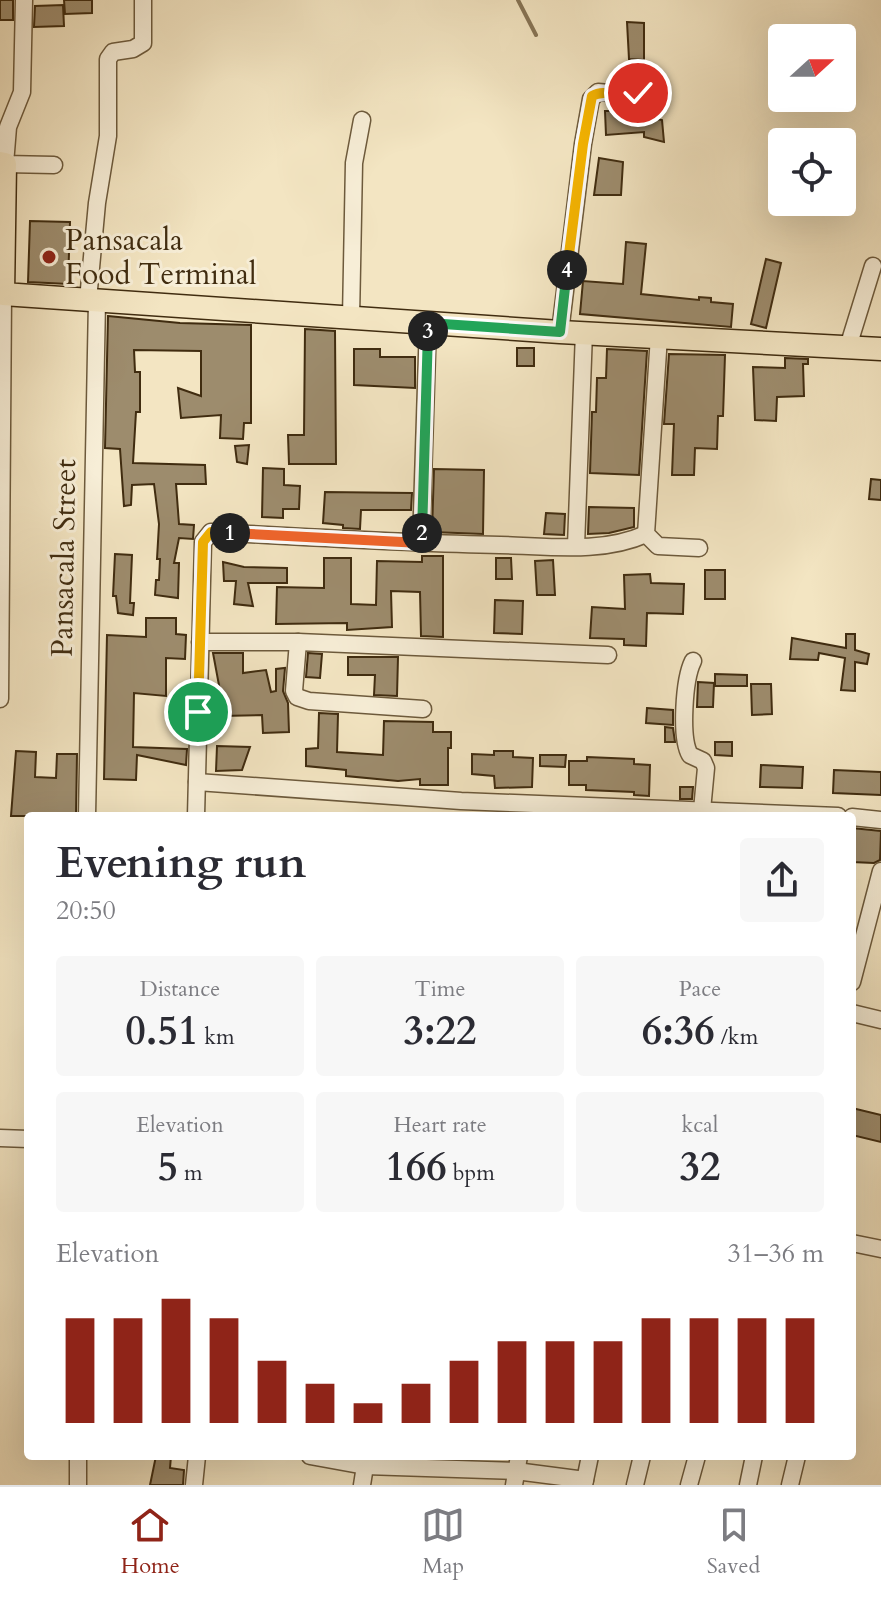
<!DOCTYPE html>
<meta charset="utf-8">
<style>
body{margin:0;font-family:Cardo,serif;background:#f7f7f7;color:#2b2b33;height:100vh;display:flex;flex-direction:column;font-size:30px;white-space:nowrap}
*{box-sizing:border-box;margin:0}
p{font-size:26px;color:#7c7c81}
.icon{flex:none;width:44px;height:44px;fill:none;stroke:currentColor;stroke-width:2;stroke-linecap:round;stroke-linejoin:round}
.map{position:relative;flex:1;overflow:hidden}
.details{position:absolute;left:24px;top:812px;width:832px;height:648px;display:flex;flex-direction:column;background:#fff;border-radius:8px;box-shadow:0 8px 32px #0002}
.details>*{flex:none}
.needle{width:52px;rotate:69deg}
.tools{position:absolute;left:768px;top:24px;display:grid;gap:16px}
.tools a{display:grid;place-items:center;width:88px;height:88px;border-radius:8px;background:#fff;box-shadow:0 8px 32px #0002;font-size:40px}
.pin{position:absolute;display:grid;place-items:center;width:68px;height:68px;color:#fff;margin:-34px;border:4px solid #fff;border-radius:50%;box-shadow:0 2px 8px #0007}
.km{position:absolute;width:40px;height:40px;margin:-20px;border-radius:50%;background:#222;color:#fff;font-size:22px;line-height:40px;text-align:center}
.round{display:grid;place-items:center;flex:none;width:84px;height:84px;border-radius:8px;background:#f7f7f7}
.head{display:flex;align-items:center;justify-content:space-between;height:136px;padding:0 32px}
h1{font-size:44px;font-weight:600;line-height:60px}
.stats{display:grid;grid-template-columns:repeat(3,1fr);gap:12px;height:136px;padding:8px 32px}
.stats div{display:grid;align-content:center;border-radius:8px;background:#f7f7f7;text-align:center}
.stats b{font-size:40px;font-weight:600}
.stats small{font-size:22px;font-weight:400}
.stats p{font-size:22px}
.chart{height:224px;padding:16px 32px}
.chart p{display:flex;justify-content:space-between}
.chart svg{width:100%;height:144px;margin-top:8px;stroke:#8f2418;stroke-width:6}
.tabs{display:flex;justify-content:space-around;align-items:center;height:112px;border-top:2px solid #e1e1e2;background:#fff;font-size:22px;color:#7c7c81}
.tabs a{display:grid;justify-items:center;gap:4px}
.tabs .current{color:#8f2418}
.map>svg:first-child{display:block}
.lines{fill:none;stroke-linecap:round;stroke-linejoin:round}
.stream{stroke:#877556;stroke-width:4}
.building{fill:#9d8c6d;stroke:#402c10;stroke-width:2}
.minor-casing{stroke:#6d5a3c;stroke-width:19}
.major-casing{stroke:#402c10;stroke-width:25}
.minor{stroke:#f7eed7;stroke-width:16}
.major{stroke:#f3e5c2;stroke-width:22}
.split-1-casing{stroke:#fff;stroke-width:16}
.split-2-casing{stroke:#fff;stroke-width:16}
.split-3-casing{stroke:#fff;stroke-width:16}
.split-4-casing{stroke:#fff;stroke-width:16}
.split-5-casing{stroke:#fff;stroke-width:16}
.split-1{stroke:#f5b400;stroke-width:10}
.split-2{stroke:#f0652b;stroke-width:10}
.split-3{stroke:#22a559;stroke-width:10}
.split-4{stroke:#22a559;stroke-width:10}
.split-5{stroke:#f5b400;stroke-width:10}
.poi-dot{fill:#8f2418;stroke:#f7eed7;stroke-width:3}
.labels{text-anchor:middle;dominant-baseline:central;stroke-width:6;stroke-linejoin:round;paint-order:stroke}
.poi-label{font-size:30px;fill:#402c10;stroke:#f7eed7;text-anchor:start}
.street-label{font-size:30px;fill:#402c10;stroke:#f7eed7}
</style>
<div class="map">
<svg width="881" height="1485" viewBox="0 0 881 1485">
<rect width="100%" height="100%" fill="#f3e5c2"/>
<filter id="stains"><feTurbulence type="fractalNoise" baseFrequency=".0025" numOctaves="4"/><feColorMatrix values="0 0 0 0 .2 0 0 0 0 .09 0 0 0 0 .02 0 0 0 .5 -.17"/></filter>
<radialGradient id="worn" r=".72"><stop offset=".6" stop-color="#630" stop-opacity="0"/><stop offset="1" stop-color="#630" stop-opacity=".3"/></radialGradient>
<g class="lines">
<polyline class="stream" points="518,0 536,35"/>
</g>
<g class="building">
<rect x="0" y="0" width="13" height="20"/>
<polygon points="64,0 92,0 92,13 65,14"/>
<polygon points="63,5 64,26 34,27 35,6"/>
<polygon points="627,22 644,23 644,60 629,59"/>
<polygon points="605,111 629,111 629,114 662,120 664,142 644,137 644,132 606,135"/>
<polygon points="599,158 623,162 621,195 594,195"/>
<polygon points="30,221 70,222 68,284 28,282"/>
<polygon points="626,242 646,244 641,294 699,300 699,297 711,298 711,302 733,304 731,327 580,314 583,281 623,284"/>
<polygon points="766,259 781,263 766,328 751,324"/>
<polygon points="108,316 180,323 251,325 251,423 244,423 243,439 220,438 221,415 181,418 178,388 201,396 201,351 134,350 135,372 140,372 140,412 136,412 133,463 205,465 206,484 176,484 179,524 194,525 193,539 179,538 174,563 179,563 178,598 155,595 156,580 159,580 160,559 157,559 159,524 154,484 132,485 131,505 124,506 120,449 105,448"/>
<polygon points="305,329 335,331 336,464 289,464 288,435 304,435"/>
<rect x="517" y="348" width="17" height="18"/>
<polygon points="354,349 380,349 380,357 415,357 415,388 354,385"/>
<polygon points="607,349 647,351 639,475 590,473 592,412 596,412 597,378 606,378"/>
<polygon points="669,354 725,355 723,416 718,416 717,449 695,448 694,475 672,475 674,424 664,424"/>
<polygon points="785,358 808,359 808,364 803,364 804,396 777,397 776,421 755,420 753,367 785,368"/>
<polygon points="249,445 247,464 237,462 235,446"/>
<polygon points="263,468 284,469 284,485 300,486 299,509 283,509 283,518 262,517"/>
<polygon points="434,469 484,470 483,534 432,532"/>
<polygon points="871,479 881,480 881,500 869,499"/>
<polygon points="325,492 412,493 411,510 361,510 360,529 343,528 343,525 323,523"/>
<polygon points="589,507 634,508 634,527 609,533 588,534"/>
<polygon points="546,513 565,514 564,535 544,534"/>
<polygon points="115,554 132,555 130,603 134,603 133,615 118,613 116,596 113,596"/>
<polygon points="422,556 443,556 443,637 421,636 420,592 391,591 392,627 347,630 347,623 276,624 277,587 324,588 324,558 351,558 351,604 376,605 377,561 422,562"/>
<polygon points="496,558 511,558 512,579 496,579"/>
<polygon points="553,560 555,595 537,595 535,561"/>
<polygon points="223,562 244,567 287,568 287,583 248,583 253,606 234,604 236,581 224,581"/>
<rect x="705" y="570" width="20" height="29"/>
<polygon points="650,574 651,583 684,584 683,614 647,613 646,646 624,645 624,639 590,638 592,607 625,609 624,575"/>
<polygon points="495,600 523,601 522,634 494,633"/>
<polygon points="146,618 176,618 176,634 186,635 185,659 166,658 166,696 134,693 133,747 187,749 186,765 137,755 136,780 104,779 107,635 146,637"/>
<polygon points="846,634 855,634 855,650 869,654 867,664 855,662 855,691 841,690 845,658 819,653 818,660 790,659 792,638 846,648"/>
<polygon points="213,653 243,653 243,673 266,670 271,692 276,691 276,669 285,668 283,691 288,703 289,732 263,733 262,715 221,716 219,697 221,696"/>
<polygon points="308,653 322,654 320,678 306,677"/>
<polygon points="348,657 398,657 397,696 374,695 375,675 348,675"/>
<polygon points="715,674 747,675 747,686 715,686"/>
<polygon points="698,682 714,683 713,707 697,707"/>
<polygon points="751,684 771,684 772,714 752,715"/>
<polygon points="647,708 673,710 673,725 646,723"/>
<polygon points="319,713 338,714 337,752 383,755 384,721 433,722 433,732 451,732 451,748 448,748 448,785 420,785 420,779 398,781 346,776 346,770 306,766 306,749 318,748"/>
<polygon points="665,727 673,728 675,742 665,742"/>
<polygon points="715,742 732,742 732,756 715,755"/>
<polygon points="217,746 250,747 242,770 216,771"/>
<polygon points="16,751 36,752 35,777 56,778 57,754 77,754 76,816 11,816"/>
<polygon points="494,751 513,751 513,757 533,758 532,787 495,788 494,776 472,774 472,754 494,755"/>
<polygon points="540,755 566,755 565,767 540,766"/>
<polygon points="587,757 634,759 634,764 650,765 649,796 634,795 634,792 586,790 586,785 569,785 569,761 587,761"/>
<polygon points="761,765 803,767 802,788 760,787"/>
<polygon points="834,770 881,772 881,795 833,793"/>
<polygon points="680,787 693,787 692,799 680,799"/>
<polygon points="852,828 881,831 880,860 874,863 852,862"/>
<polygon points="852,1108 881,1115 881,1142 852,1135"/>
<polygon points="156,1456 171,1456 170,1468 184,1470 183,1485 150,1485"/>
</g>
<g class="lines">
<g class="minor-casing">
<g id="minor">
<polyline points="24,0 22,92 8,127 5,164 54,165"/>
<polyline points="88,300 97,203 108,136 108,59 113,52 133,49 143,43 143,0"/>
<polyline points="351,318 354,163 362,120"/>
<polyline points="560,332 583,144 591,99 598,92 634,95 651,79"/>
<polyline points="659,336 646,534 658,546 699,548"/>
<polyline points="848,347 873,266"/>
<polyline points="421,543 428,323"/>
<polyline points="576,546 584,332"/>
<polyline points="200,642 298,642 608,655"/>
<polyline points="298,642 294,691 297,697 309,701 423,709"/>
<path d="M693 661C684 679 680 738 690 755L703 761 706 768 702 810"/>
<polyline points="0,699 3,294"/>
<polyline points="197,782 461,801 838,816"/>
<polyline points="87,816 97,301"/>
<path d="M196 816 203 542 211 532C308 537 404 543 500 545 548 546 602 554 646 534"/>
<polyline points="852,817 881,820"/>
<polyline points="852,982 881,871"/>
<polyline points="852,1013 881,1020"/>
<polyline points="0,1138 28,1139"/>
<polyline points="852,1243 881,1249"/>
<polyline points="310,1456 365,1466 516,1471 585,1480"/>
<polyline points="78,1485 78,1456"/>
<polyline points="194,1485 197,1456"/>
<polyline points="362,1485 365,1466"/>
<polyline points="514,1485 519,1456"/>
<polyline points="584,1485 590,1456"/>
<polyline points="635,1485 642,1456"/>
<polyline points="689,1485 697,1456"/>
<polyline points="748,1485 754,1456"/>
<polyline points="790,1485 797,1456"/>
</g>
</g>
<g class="major-casing">
<polyline id="major" points="0,163 5,164 3,294 560,332 881,349"/>
</g>
<use href="#minor" class="minor"/>
<use href="#major" class="major"/>
</g>
<g class="lines">
<g class="split-1-casing">
<polyline id="split-1" points="198,712 203,542 211,532 230,533"/>
</g>
<g class="split-2-casing">
<polyline id="split-2" points="230,533 421,543 422,533"/>
</g>
<g class="split-3-casing">
<polyline id="split-3" points="422,533 428,331"/>
</g>
<g class="split-4-casing">
<polyline id="split-4" points="428,331 428,323 560,332 567,270"/>
</g>
<g class="split-5-casing">
<path id="split-5" d="M567 270 583 144 592 96C606 88 623 99 638 93"/>
</g>
<use href="#split-1" class="split-1"/>
<use href="#split-2" class="split-2"/>
<use href="#split-3" class="split-3"/>
<use href="#split-4" class="split-4"/>
<use href="#split-5" class="split-5"/>
</g>
<circle class="poi-dot" cx="49" cy="257" r="8"/>
<g class="labels">
<g class="poi-label">
<text x="65" y="240">Pansacala<tspan x="65" dy="34">Food Terminal</tspan></text>
</g>
<g class="street-label">
<text transform="translate(64 558) rotate(-89)">Pansacala Street</text>
</g>
</g>
<rect width="100%" height="100%" filter="url(#stains)"/>
<rect width="100%" height="100%" fill="url(#worn)"/>
</svg>
<div class="tools">
<a><svg class="needle" viewBox="-14 -14 28 28"><path d="M0-13l5 13h-10z" fill="#e53935"/><path d="M0 13l5-13h-10z" fill="#7c7c81"/></svg></a>
<a><svg class="icon" aria-label="locate" viewBox="0 0 24 24"><circle cx="12" cy="12" r="6"/><path d="M12 2v4M12 18v4M2 12h4M18 12h4"/></svg></a>
</div>
<div class="pin" style="left:198px;top:712px;background:#1e9e55"><svg class="icon" aria-label="arrive" viewBox="0 0 24 24"><path d="M6 21V4h12l-3 4 3 4H6"/></svg></div>
<div class="pin" style="left:638px;top:93px;background:#d93025"><svg class="icon" aria-label="check" viewBox="0 0 24 24"><path d="M5 12l5 5 9-10"/></svg></div>
<b class="km" style="left:230px;top:533px">1</b>
<b class="km" style="left:422px;top:533px">2</b>
<b class="km" style="left:428px;top:331px">3</b>
<b class="km" style="left:567px;top:270px">4</b>
<section class="details">
<div class="head"><div><h1>Evening run</h1><p>20:50</p></div><a class="round"><svg class="icon" aria-label="share" viewBox="0 0 24 24"><path d="M12 15V3M7 8l5-5 5 5M5 13v7h14v-7"/></svg></a></div>
<div class="stats">
<div><p>Distance</p><b>0.51<small> km</small></b></div>
<div><p>Time</p><b>3:22</b></div>
<div><p>Pace</p><b>6:36<small> /km</small></b></div>
</div>
<div class="stats">
<div><p>Elevation</p><b>5<small> m</small></b></div>
<div><p>Heart rate</p><b>166<small> bpm</small></b></div>
<div><p>kcal</p><b>32</b></div>
</div>
<div class="chart"><p><span>Elevation</span>31–36 m</p>
<svg viewBox="0 0 160 44" preserveAspectRatio="none"><path d="M5 44V12M15 44V12M25 44V6M35 44V12M45 44V25M55 44V32M65 44V38M75 44V32M85 44V25M95 44V19M105 44V19M115 44V19M125 44V12M135 44V12M145 44V12M155 44V12"/></svg>
</div>
</section>
</div>
<nav class="tabs">
<a class="current"><svg class="icon" aria-label="home" viewBox="0 0 24 24"><path d="M3 11l9-7 9 7M6 9v11h12V9"/></svg>Home</a>
<a><svg class="icon" aria-label="map" viewBox="0 0 24 24"><path d="M3 6l6-2 6 2 6-2v14l-6 2-6-2-6 2zM9 4v14M15 6v14"/></svg>Map</a>
<a><svg class="icon" aria-label="saved" viewBox="0 0 24 24"><path d="M7 4h10v16l-5-4-5 4z"/></svg>Saved</a>
</nav>
